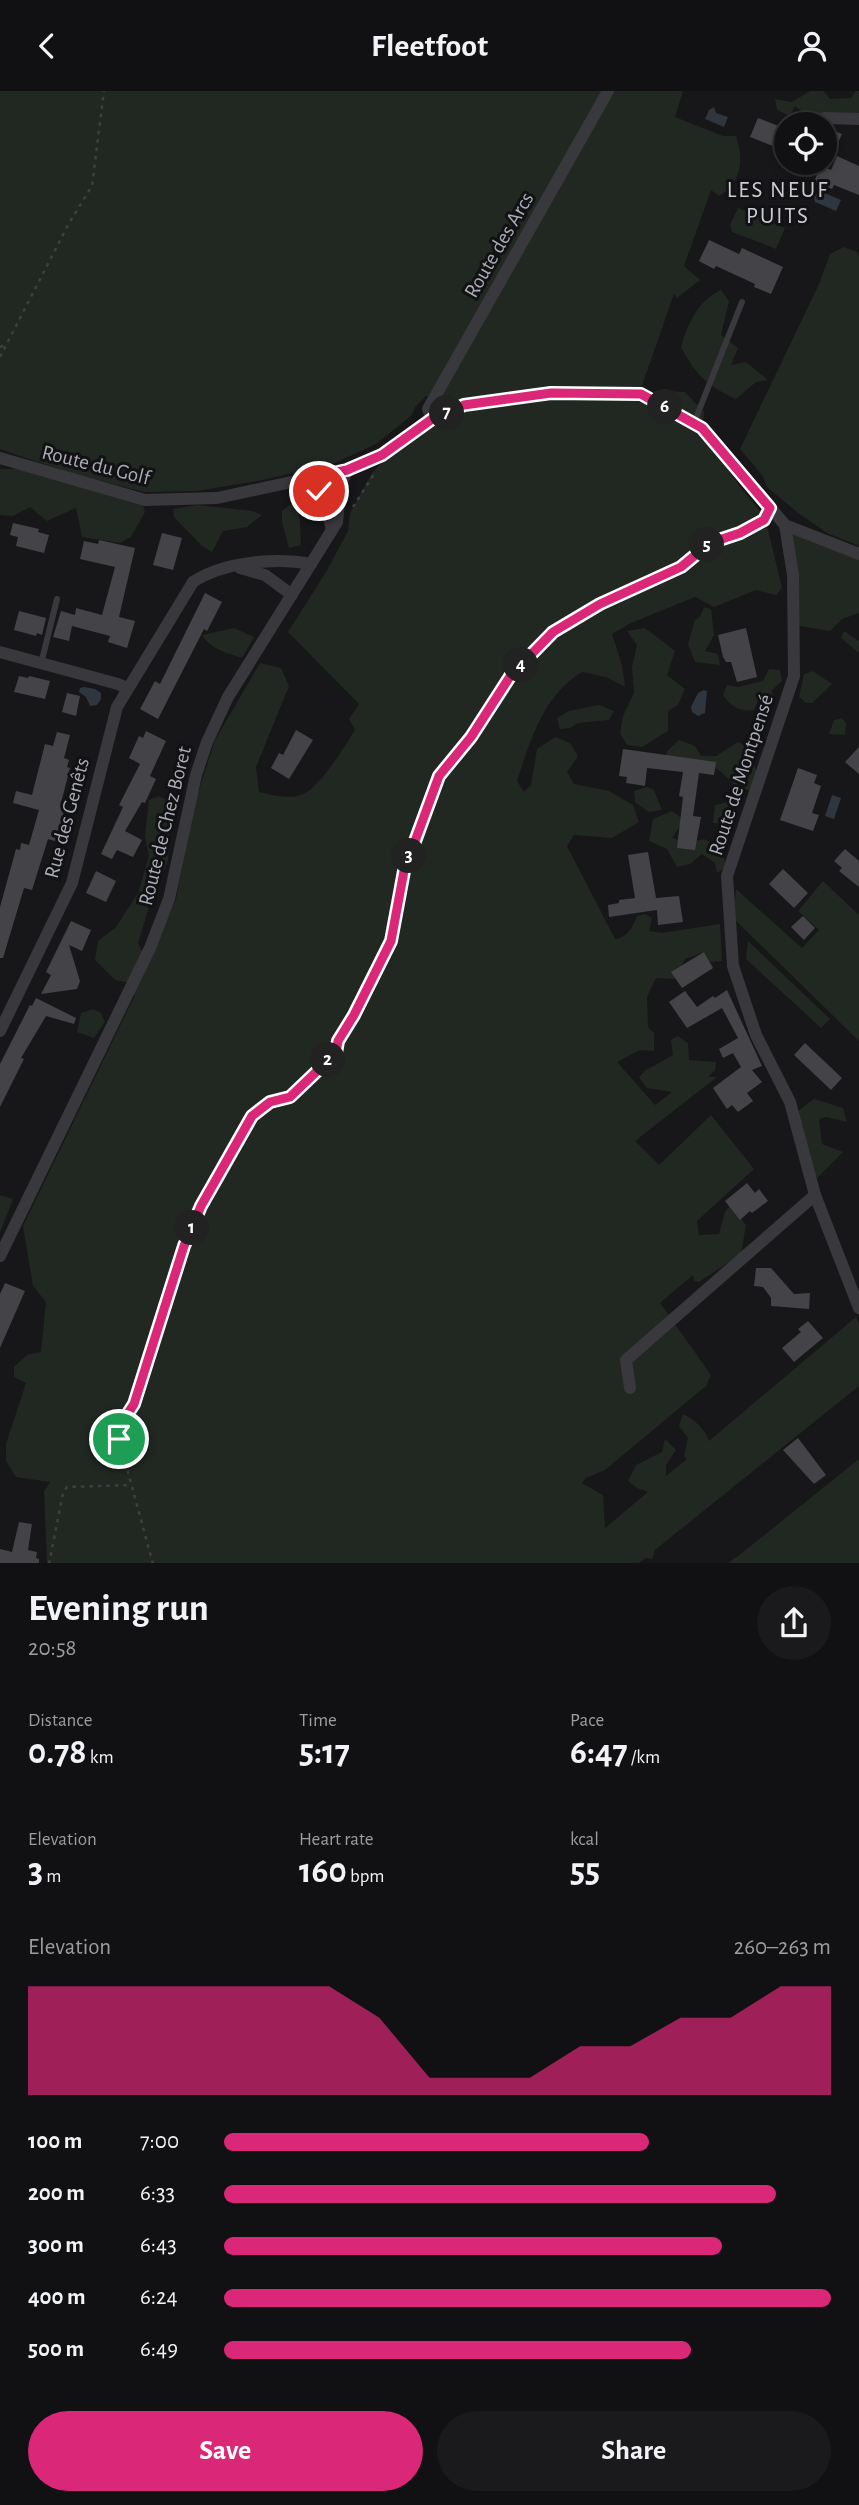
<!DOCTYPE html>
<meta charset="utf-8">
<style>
body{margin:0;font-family:"Alegreya Sans",sans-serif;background:#1a191b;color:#f1f3f6;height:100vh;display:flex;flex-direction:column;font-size:26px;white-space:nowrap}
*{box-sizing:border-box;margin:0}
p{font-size:23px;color:#9c9d9f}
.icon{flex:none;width:38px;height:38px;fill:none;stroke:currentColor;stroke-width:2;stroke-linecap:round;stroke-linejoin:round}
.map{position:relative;height:1472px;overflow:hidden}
.panel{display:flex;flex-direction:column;background:#111012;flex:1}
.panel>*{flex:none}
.buttons{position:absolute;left:774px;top:21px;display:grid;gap:14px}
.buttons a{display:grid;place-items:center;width:63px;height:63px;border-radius:50%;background:#111012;box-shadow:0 4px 10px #0003,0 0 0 2px #303032;font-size:35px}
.pin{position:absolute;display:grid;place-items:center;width:60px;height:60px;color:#fff;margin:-30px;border:4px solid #fff;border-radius:50%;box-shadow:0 2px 7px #0007}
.km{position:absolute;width:35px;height:35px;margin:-18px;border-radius:50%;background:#222;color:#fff;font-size:19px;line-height:35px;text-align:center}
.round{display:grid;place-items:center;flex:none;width:74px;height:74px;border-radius:37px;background:#1a191b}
.head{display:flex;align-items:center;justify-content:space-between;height:119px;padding:0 28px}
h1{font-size:38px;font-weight:700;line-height:52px}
.metrics{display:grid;grid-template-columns:repeat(3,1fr);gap:10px;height:119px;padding:7px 28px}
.metrics div{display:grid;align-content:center}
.metrics b{font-size:35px;font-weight:700}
.metrics small{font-size:19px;font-weight:400}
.metrics p{font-size:19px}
.chart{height:196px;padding:14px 28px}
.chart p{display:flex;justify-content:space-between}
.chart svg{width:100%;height:126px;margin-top:7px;fill:#db2777;opacity:.7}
.button{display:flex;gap:14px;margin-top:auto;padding:14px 28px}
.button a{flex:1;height:80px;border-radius:42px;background:#db2777;color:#fff;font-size:28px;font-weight:700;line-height:80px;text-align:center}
.button a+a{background:#1a191b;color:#f1f3f6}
ul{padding:0 28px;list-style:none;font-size:23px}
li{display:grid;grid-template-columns:112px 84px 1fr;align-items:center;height:52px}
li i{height:18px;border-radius:9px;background:#db2777}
header{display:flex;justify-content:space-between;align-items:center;height:91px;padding:0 28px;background:#111012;font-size:32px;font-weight:700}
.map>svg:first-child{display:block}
.green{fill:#212822}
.water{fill:#2f363d}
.building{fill:#444448}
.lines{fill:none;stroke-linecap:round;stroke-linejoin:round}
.path{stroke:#3e3f44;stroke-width:2.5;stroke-dasharray:3.5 5;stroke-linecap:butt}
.service{stroke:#38383d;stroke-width:6}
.minor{stroke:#38383d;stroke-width:12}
.route-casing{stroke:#fff;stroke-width:14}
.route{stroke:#db2777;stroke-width:9}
.labels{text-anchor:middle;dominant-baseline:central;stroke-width:6;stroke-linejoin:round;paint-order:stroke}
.street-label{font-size:21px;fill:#aaadb7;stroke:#121113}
.neighbourhood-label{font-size:23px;letter-spacing:2px;fill:#caccd3;stroke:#121113}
</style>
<header><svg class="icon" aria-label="back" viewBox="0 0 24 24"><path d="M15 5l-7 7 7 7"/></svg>Fleetfoot<svg class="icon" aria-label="person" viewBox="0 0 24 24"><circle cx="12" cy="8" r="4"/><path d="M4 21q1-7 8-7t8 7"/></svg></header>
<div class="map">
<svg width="859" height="1473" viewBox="0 0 859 1473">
<rect width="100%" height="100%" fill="#171618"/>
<g class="green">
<path d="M0 0H683L675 26 723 45H736C744 69 742 91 719 105L711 99 684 175 700 189 677 207 674 203 638 306 667 300 685 301 704 321 703 342 740 396 765 426 782 497 776 504 756 499 714 516 695 506 631 532 612 543 622 574 625 596 606 586 582 581C543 605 531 648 517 690L524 701 531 694 537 658 555 646 570 652 578 665 567 681 574 693 609 700 633 714 639 731 612 747 574 744 567 755 615 848C628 847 633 835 637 825L645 823 652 827 649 840 662 842 720 833 722 870 710 871 704 861 685 868 675 888 656 887 647 906 648 936 654 942V960L640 959 617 971 655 1014 672 1001 647 997 639 986 646 979 673 964 671 949 678 945 688 952 689 969 716 971 715 979 708 986H717L635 1050 659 1074 711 1024 754 1078 697 1130 699 1144 719 1143 725 1121 730 1114 746 1134 741 1163 699 1191 694 1190 693 1184 660 1212 711 1284 706 1295 605 1379 586 1387 582 1392 603 1404 605 1437 648 1401 637 1397 628 1390 636 1374 662 1361 665 1348 676 1359 666 1374V1385L687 1368 684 1365 688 1347 679 1335 683 1323C694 1328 705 1338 709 1350L856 1226 859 1232V1295L655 1459 652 1468 645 1467 638 1473 47 1472 44 1400 50 1391 16 1386 6 1370V1353L26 1292 14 1286V1276L27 1264 41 1261 46 1211 33 1195 23 1135 135 904 126 891 115 889 95 869 98 850 116 836 138 802 149 765 145 745 149 709 159 705 171 712 168 770 150 813 138 852 148 873 176 808 194 714 215 649 260 572 281 577 289 595 256 676 259 701C273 704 289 709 303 703 319 697 345 655 355 639L349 628 359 613 288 541 326 481 348 440 350 422 372 382 440 309 426 305 415 316 412 324 376 353 335 372 263 389 197 400 144 401 74 383 0 358Z"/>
<polygon points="810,0 823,0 830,8 851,7 856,0 859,0 859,32 846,23 804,22 795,15 790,25 777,19 775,8 792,11"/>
<polygon points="738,117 785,137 776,158 732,141 730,134"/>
<polygon points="844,156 857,161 859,165 859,455 827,442 798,422 767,396 762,384 740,358 819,193 830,163"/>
<path d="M721 199 729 210 721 244 738 257 731 274 746 271 768 289 756 291 736 308C706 294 696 284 681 256 688 231 698 210 721 199Z"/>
<polygon points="0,378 18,378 142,412 145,421 131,446 120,452 82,446 76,417 47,430 30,416 13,425 0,424"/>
<polygon points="294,410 299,414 301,454 289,457 282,431 282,420"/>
<polygon points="198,414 252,420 262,424 247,436 223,440 212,461 202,455 174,426 173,418"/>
<polygon points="785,434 859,463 859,522 842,528 830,540 794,534"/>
<polygon points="704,516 711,518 714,544 705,560 718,563 720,574 695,571 688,553 695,529 700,526"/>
<path d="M234 537 254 546 242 567C227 562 210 558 202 544Z"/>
<polygon points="645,537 675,560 667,584 685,598 678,614 668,620 668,640 642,656 627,654 620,642 623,625 634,602 632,576 637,554 627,540"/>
<polygon points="844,540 859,550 859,562 841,547"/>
<path d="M769 578 780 579 782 590 771 600 774 606 771 619 760 605 754 619C741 621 731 616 723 604L727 594 737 596 763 590Z"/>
<polygon points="813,580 832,593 812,612 806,612 799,606 804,583"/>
<polygon points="599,614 614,620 609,629 578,632 570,637 560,638 557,627 569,620"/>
<polygon points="842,627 846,632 845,644 829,643 834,629"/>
<polygon points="679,649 695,655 701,665 716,665 738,651 750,657 756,680 750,700 735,694 719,679 706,674 665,667 667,660"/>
<polygon points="647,696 654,699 662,719 649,721 635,711 634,700"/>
<polygon points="732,710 737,721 731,733 713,732 715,714"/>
<polygon points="672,720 684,729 672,747 688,752 704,748 721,756 726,776 717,782 715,772 702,763 690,773 677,776 667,758 649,750 653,728"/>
<polygon points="823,790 859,824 859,950 733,827 736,798 802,857 819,839 798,820"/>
<polygon points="748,850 830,928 821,937 746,868"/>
<polygon points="93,918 101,922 105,931 94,947 77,941 81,922"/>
<polygon points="814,1008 843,1017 847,1031 826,1026 819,1028 822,1053 843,1061 816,1088 798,1020"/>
<polygon points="0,1104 13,1108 0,1142"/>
<polygon points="859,1368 859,1472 728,1472 742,1462"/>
</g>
<g class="water">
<polygon points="714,16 716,22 728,26 724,36 705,28 709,19"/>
<polygon points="820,100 841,109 836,120 815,111 814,105"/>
<polygon points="84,596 95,598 101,602 101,608 97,614 90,615 86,606 79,601 80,597"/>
<polygon points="704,599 707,600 705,622 698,625 692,621 691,616 698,602"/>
<polygon points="832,704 841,707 834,728 825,725"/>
</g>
<g class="building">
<polygon points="758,27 786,38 786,60 750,46"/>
<polygon points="827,37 842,43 836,56 824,51"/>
<polygon points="837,65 859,75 859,104 834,94 832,98 814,91 821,74 831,79"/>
<polygon points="709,149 739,163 742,157 783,176 771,203 754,196 755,193 716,175 714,178 699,170"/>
<polygon points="13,432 39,438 38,441 49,444 44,462 16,455 18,446 10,444"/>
<polygon points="162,442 182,447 173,479 153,474"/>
<polygon points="99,449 135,457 119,526 135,530 127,557 108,551 110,545 72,535 69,550 53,546 61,520 75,524 76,517 102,524 115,476 80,468 84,450 98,453"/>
<polygon points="205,502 222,511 207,540 204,538 158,628 140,618 155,590 160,593"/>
<polygon points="19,520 46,527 42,544 37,542 36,545 14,539"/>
<polygon points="746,537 757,586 737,591 731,571 726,571 723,566 718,544"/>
<polygon points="19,585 28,587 29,585 50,590 45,608 14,601"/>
<polygon points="67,602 80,605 76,625 62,621"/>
<polygon points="296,639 313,649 289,688 271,677 279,662 283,664"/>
<polygon points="146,640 166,650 150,685 156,688 145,712 142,711 125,740 142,749 133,766 117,759 112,768 101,763 123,716 119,714 140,673 129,667 139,645 143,647"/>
<polygon points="57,641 70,644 64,667 69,669 67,676 70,677 61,712 65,713 63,723 65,724 58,751 48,748 32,799 24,797 3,867 0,867 0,816 16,758 20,759 21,752 29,754 39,719 13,712 16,700 32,704 45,653 53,655"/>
<polygon points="859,656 859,683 845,671"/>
<polygon points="623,658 716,671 714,684 699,682 693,725 701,726 695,759 677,757 683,706 679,705 683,681 647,677 645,695 626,692 627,686 619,685"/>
<polygon points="798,677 817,684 814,692 821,695 812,722 819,724 813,740 780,729"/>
<polygon points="845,758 859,770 859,796 839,780 842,777 834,770"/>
<polygon points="648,761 656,807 679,805 683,831 658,834 657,819 609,826 608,814 619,812 619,809 635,807 628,764"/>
<polygon points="783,778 808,802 794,817 769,793"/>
<polygon points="96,780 116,790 106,811 86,802"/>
<polygon points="803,825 815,837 804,849 791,836"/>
<polygon points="71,830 91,839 82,860 69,854 80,890 77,898 41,903 51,884 46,881"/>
<polygon points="704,861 713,877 682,897 671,881"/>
<polygon points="727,899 762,975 752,979 762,991 747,1002 753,1010 738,1021 732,1014 727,1018 713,997 741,976 733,962 723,967 719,958 738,947 722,917 687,937 669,911 685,900 697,916 713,905 715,907"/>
<polygon points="36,907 76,927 74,933 46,925 21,967 24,968 0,1016 0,973 30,914 32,915"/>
<polygon points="805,952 842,987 831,999 794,964"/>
<polygon points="747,1092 755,1102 759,1098 768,1110 752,1122 750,1120 740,1129 725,1110"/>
<polygon points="756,1177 771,1177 794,1203 810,1202 809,1218 771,1215 771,1207 763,1196 754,1195"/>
<polygon points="5,1192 25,1200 0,1257 0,1203"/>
<polygon points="808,1230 823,1247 794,1271 782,1257 801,1241 798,1238"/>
<polygon points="798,1347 826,1384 814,1393 783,1359"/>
<polygon points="19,1431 32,1433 28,1459 37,1461 36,1467 39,1468 39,1473 0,1473 0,1458 12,1461"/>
</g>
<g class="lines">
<g class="path">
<polyline points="0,256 7,253"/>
<polyline points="0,266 68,134 92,95 104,0"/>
<polyline points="353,416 374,383"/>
<polyline points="49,1473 63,1402 67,1396 131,1394"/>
<polyline points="153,1473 119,1348 123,1330 134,1313 184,1155 201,1115 252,1025 270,1011 290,1006 336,962 338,950 354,924 391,850 404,780 439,685 471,646 511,584 553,541 600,513 681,476 710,452 740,442 763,430"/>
</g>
<g class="service">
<polyline points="694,332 742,211"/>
<polyline points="41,573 57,508"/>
</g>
<g class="minor">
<polyline points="824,27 859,28"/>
<polyline points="432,328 428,318 608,0"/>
<polyline points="0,367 145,409 217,407 347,379 382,364 432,328 464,314 550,302 641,303 702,336 785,434 859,463"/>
<path d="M304 388C324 404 326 414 332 439"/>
<polyline points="785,434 793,484 794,585 727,785 733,875 756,944 790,1011 815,1104 859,1217"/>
<polyline points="240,477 265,484 292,504"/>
<polyline points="0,561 118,593 127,597"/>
<path d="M0 940 72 792 117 616 193 491C223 471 276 466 311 473"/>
<polyline points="0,1165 150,857 169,808 196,684 207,651 228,606 337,431 341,394 347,379"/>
<polyline points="630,1297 626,1269 815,1104"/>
</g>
</g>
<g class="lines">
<g class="route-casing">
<polyline id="route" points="119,1348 123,1330 134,1313 184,1155 201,1115 252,1025 270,1011 290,1006 336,962 338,950 354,924 391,850 404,780 439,685 471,646 511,584 553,541 600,513 681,476 710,452 740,442 764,429 770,417 702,337 641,303 551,302 464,314 432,328 382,364 347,379 304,388 319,400"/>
</g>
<use href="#route" class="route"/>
</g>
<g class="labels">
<g class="street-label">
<text transform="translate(499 154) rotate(-60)">Route des Arcs</text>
<text transform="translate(96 374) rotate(14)">Route du Golf</text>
<text transform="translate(741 684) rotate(-72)">Route de Montpensé</text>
<text transform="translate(67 727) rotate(-75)">Rue des Genêts</text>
<text transform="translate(165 735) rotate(-76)">Route de Chez Boret</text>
</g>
<g class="neighbourhood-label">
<text x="778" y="99">LES NEUF<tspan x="778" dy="26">PUITS</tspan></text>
</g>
</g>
</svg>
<div class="buttons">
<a><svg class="icon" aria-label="locate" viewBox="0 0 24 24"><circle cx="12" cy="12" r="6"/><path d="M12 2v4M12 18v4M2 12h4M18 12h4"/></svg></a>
</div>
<div class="pin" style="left:119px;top:1348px;background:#1e9e55"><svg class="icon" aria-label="arrive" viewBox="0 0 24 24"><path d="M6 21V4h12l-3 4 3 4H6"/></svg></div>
<div class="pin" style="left:319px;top:400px;background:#d93025"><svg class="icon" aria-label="check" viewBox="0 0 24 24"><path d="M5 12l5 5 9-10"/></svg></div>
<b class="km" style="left:192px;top:1137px">1</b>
<b class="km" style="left:328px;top:969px">2</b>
<b class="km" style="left:409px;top:765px">3</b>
<b class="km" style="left:521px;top:574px">4</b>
<b class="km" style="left:707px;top:454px">5</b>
<b class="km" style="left:665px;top:316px">6</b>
<b class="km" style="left:447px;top:322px">7</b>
</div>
<section class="panel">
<div class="head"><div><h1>Evening run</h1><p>20:58</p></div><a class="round"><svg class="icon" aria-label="share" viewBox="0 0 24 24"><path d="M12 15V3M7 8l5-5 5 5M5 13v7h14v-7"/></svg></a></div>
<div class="metrics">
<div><p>Distance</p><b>0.78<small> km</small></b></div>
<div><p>Time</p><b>5:17</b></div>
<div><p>Pace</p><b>6:47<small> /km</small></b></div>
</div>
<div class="metrics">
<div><p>Elevation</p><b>3<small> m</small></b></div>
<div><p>Heart rate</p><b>160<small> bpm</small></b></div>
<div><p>kcal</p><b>55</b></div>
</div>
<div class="chart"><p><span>Elevation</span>260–263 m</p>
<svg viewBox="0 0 160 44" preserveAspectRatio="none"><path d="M0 44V6L10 6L20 6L30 6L40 6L50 6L60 6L70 17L80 38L90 38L100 38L110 27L120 27L130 17L140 17L150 6L160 6V44z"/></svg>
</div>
<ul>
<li><b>100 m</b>7:00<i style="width:70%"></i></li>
<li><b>200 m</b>6:33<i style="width:91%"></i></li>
<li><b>300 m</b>6:43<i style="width:82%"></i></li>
<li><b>400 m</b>6:24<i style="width:100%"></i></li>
<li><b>500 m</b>6:49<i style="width:77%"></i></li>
</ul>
<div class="button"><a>Save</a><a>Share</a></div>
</section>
